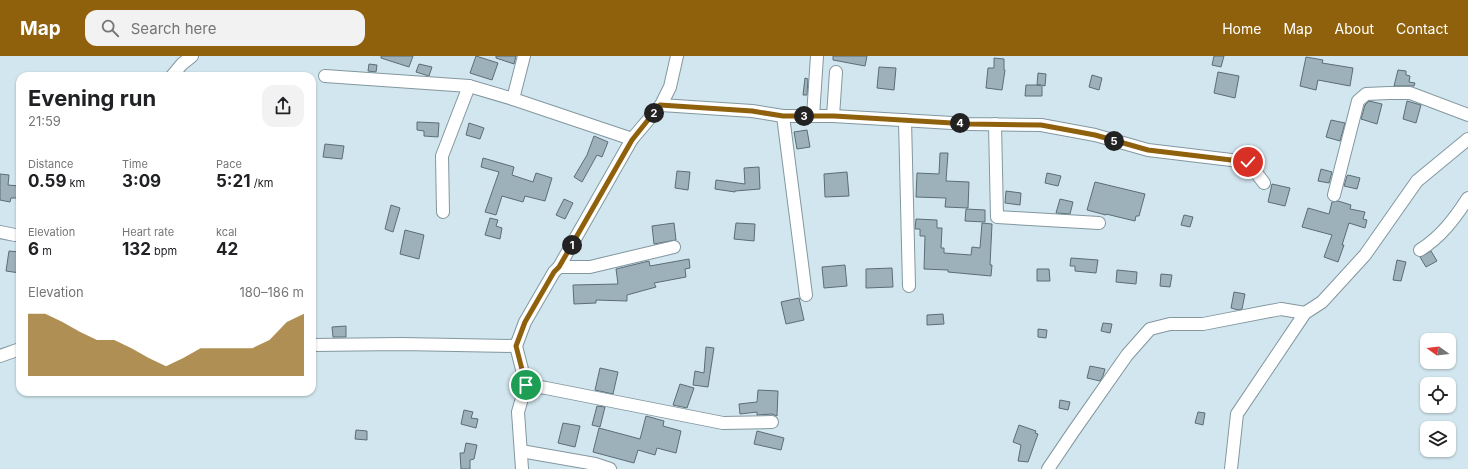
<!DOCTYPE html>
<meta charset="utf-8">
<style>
body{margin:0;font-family:Inter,sans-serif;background:#f2f2f2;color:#202124;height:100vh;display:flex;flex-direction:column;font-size:15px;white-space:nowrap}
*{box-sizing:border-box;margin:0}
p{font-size:13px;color:#757577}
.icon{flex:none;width:22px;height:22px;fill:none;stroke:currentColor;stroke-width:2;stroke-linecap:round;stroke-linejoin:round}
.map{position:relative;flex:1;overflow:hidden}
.sheet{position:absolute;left:16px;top:16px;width:300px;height:324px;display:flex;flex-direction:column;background:#fff;border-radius:12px;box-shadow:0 1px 3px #0004}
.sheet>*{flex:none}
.needle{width:26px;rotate:285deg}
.tools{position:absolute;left:1420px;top:277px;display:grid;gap:8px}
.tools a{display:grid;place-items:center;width:36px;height:36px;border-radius:8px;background:#fff;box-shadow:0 1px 3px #0004;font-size:20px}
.pin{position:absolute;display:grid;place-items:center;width:34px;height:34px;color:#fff;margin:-17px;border:2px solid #fff;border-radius:50%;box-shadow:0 1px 4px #0007}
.km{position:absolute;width:20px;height:20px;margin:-10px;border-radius:50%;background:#222;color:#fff;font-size:11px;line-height:20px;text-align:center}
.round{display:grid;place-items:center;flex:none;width:42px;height:42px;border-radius:12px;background:#f2f2f2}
.summary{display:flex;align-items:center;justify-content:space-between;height:68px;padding:0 12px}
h1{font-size:22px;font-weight:700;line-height:30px}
.figures{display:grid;grid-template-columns:repeat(3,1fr);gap:6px;height:68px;padding:4px 12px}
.figures div{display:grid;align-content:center}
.figures b{font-size:17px;font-weight:700}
.figures small{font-size:11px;font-weight:400}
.figures p{font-size:11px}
.chart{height:112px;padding:8px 12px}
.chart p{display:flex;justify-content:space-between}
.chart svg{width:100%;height:72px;margin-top:4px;fill:#90610c;opacity:.7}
header{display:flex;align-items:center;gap:24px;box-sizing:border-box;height:56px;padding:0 20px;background:#90610c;color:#fff}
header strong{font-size:19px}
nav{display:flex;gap:22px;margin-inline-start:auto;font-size:14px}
.search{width:280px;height:36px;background:#f2f2f2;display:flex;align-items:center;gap:10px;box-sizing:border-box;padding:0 14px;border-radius:12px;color:#757577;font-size:15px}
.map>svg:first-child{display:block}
.building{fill:#9db1ba;stroke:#5b6e76}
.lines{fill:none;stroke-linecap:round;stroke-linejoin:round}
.minor-casing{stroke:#83979f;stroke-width:14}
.minor{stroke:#fff;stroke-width:12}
.route-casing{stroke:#fff;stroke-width:8}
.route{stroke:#90610c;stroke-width:5}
</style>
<header>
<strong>Map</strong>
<div class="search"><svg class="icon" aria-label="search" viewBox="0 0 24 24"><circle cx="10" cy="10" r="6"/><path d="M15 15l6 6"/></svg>Search here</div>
<nav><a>Home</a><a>Map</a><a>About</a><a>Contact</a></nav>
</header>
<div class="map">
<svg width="1468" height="413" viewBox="0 0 1468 413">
<rect width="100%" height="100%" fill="#d1e6ef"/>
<g class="building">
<polygon points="381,0 413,0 409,11 381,2"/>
<polygon points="476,0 498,7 492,24 470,17"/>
<polygon points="496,0 516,0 514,8 496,2"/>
<polygon points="833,0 867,0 865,10 833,4"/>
<polygon points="1214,0 1224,0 1221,11 1212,9"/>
<polygon points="1306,1 1323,4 1322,7 1353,12 1350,30 1318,24 1316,34 1300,30"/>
<polygon points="994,2 1004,3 1004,14 1005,14 1002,34 986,32 988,12 994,12"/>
<polygon points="369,8 377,9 376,16 368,15"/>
<polygon points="419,8 432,11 429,20 416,16"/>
<polygon points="879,11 896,12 894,34 877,32"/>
<polygon points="1398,14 1406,15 1406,19 1410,20 1409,26 1415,27 1414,30 1394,30"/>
<polygon points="1218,16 1239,20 1235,42 1214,37"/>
<polygon points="1038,17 1046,18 1045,30 1042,29 1042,40 1025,40 1026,29 1041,29 1037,29"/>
<polygon points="1092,19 1102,22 1099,34 1089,31"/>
<polygon points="805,22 808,23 807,39 803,39"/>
<polygon points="1369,45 1382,48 1377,68 1361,63 1365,49"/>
<polygon points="1407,45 1421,49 1416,67 1403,63"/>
<polygon points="1331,64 1345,67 1340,85 1326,81"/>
<polygon points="417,66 439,67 438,81 424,80 424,75 417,74"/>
<polygon points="469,67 484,72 480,83 466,79"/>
<polygon points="807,74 810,91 797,93 794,76"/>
<polygon points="594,80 608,86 602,101 597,99 582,126 574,121 587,99"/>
<polygon points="325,88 344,90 342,103 323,101"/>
<polygon points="940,97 948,97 946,125 969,126 968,152 945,151 946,142 916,141 917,117 939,118"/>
<polygon points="483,102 514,111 512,119 533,126 536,117 552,122 545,145 525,140 523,146 502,140 496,159 485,156 499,116 481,111"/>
<polygon points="759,111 760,133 735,135 735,136 715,133 716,124 745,128 744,112"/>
<polygon points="1321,113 1332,116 1329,127 1318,125"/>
<polygon points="677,115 690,116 688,134 675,132"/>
<polygon points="847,116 849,140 825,141 824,118"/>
<polygon points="1047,117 1061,120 1058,130 1045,127"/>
<polygon points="0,118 9,119 8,129 20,130 20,142 11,142 10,146 0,144"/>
<polygon points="1348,119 1360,122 1357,133 1344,130 1347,120"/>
<polygon points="1095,126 1145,138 1139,160 1136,160 1135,165 1106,158 1106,159 1087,154"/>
<polygon points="1272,128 1290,132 1285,150 1268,146"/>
<polygon points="1006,135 1021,137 1020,149 1005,147"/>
<polygon points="564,143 573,147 565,163 556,159"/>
<polygon points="1060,143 1073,146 1070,158 1056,157"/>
<polygon points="1338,145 1351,149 1350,153 1365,156 1363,163 1367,164 1365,172 1349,167 1342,189 1344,189 1338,206 1324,201 1332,179 1302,171 1308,152 1329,158 1332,146"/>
<polygon points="391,149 400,152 393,176 385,173"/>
<polygon points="966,153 985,154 985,166 965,165"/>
<polygon points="1184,159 1193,161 1190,171 1181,169"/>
<polygon points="490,162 498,164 496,170 502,172 500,183 485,179"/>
<polygon points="916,163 937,164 937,172 942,172 941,192 944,192 944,197 971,199 972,191 980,192 982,167 992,168 990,209 992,209 991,220 948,216 948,214 924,213 925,180 920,180 920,173 915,173"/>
<polygon points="674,167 676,184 654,188 652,170"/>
<polygon points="736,167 755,168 754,185 734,183"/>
<polygon points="405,174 424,179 419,203 400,198"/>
<polygon points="9,195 20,196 20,217 6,215"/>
<polygon points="1431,195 1437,205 1426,211 1420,201"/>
<polygon points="1071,202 1098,204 1096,217 1075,215 1075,210 1070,210"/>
<polygon points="689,203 690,212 685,213 686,221 654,227 656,231 627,239 627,245 596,244 596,247 574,248 573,229 618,228 616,213 649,205 650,210"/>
<polygon points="1397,204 1406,206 1401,225 1393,224"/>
<polygon points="845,209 847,230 824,232 822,211"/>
<polygon points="892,212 893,231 866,232 866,213"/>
<polygon points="1037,213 1049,213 1050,225 1037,225"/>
<polygon points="1117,214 1137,216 1136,228 1116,226"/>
<polygon points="1161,218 1172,219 1170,231 1160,230"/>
<polygon points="1234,236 1245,238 1242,253 1238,254 1231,252"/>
<polygon points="799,242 804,264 786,268 781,246"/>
<polygon points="943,258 944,268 927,269 927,259"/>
<polygon points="1103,267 1112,268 1110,277 1101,275"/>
<polygon points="346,270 346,281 333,281 332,271"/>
<polygon points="1038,273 1047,274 1046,282 1038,281"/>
<polygon points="706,291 714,292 708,331 693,329 695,315 704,317"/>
<polygon points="1090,310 1105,313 1103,320 1100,325 1087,322"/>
<polygon points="600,312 618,316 613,338 595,334"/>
<polygon points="680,328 694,332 687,352 673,349"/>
<polygon points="758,334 778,335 777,360 772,358 757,359 757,356 740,358 739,348 757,346"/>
<polygon points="1060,344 1070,346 1068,354 1059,352"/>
<polygon points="597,350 605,351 600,371 592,369"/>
<polygon points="464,354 473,356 471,362 478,363 476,372 461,368"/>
<polygon points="1198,356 1205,357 1203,369 1195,367"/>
<polygon points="646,360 664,365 663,370 681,375 676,397 657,392 655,399 638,394 634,407 593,396 599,372 640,383"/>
<polygon points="563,367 580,370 575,391 558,387"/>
<polygon points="1019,369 1036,375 1035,377 1038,378 1028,406 1018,405 1021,389 1013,386"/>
<polygon points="356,374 367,375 367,384 355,383"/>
<polygon points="757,375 784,382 781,394 754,388"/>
<polygon points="466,387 477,389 474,403 470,404 470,413 461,413 460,397 464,397"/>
</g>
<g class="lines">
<g class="minor-casing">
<g id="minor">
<polyline points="172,20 182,8 192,0"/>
<polyline points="325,20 469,30"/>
<polyline points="513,43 524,0"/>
<polyline points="661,49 752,55 783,60 833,60 969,68 1041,69 1095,79 1148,94 1248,106 1264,127"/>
<polyline points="783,60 806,239"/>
<polyline points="813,60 817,0"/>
<polyline points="833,60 836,16"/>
<polyline points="905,64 909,230"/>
<polyline points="995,68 997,161 1099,167"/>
<polyline points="1334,139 1358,45 1366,38 1389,37 1410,37 1468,59"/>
<polyline points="443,156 442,100 469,30 513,43 632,83"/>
<polyline points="0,176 15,179"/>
<path d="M1420 194C1441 181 1455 162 1468 142"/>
<polyline points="559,211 590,211 674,191"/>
<polyline points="312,289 401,288 516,290"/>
<polyline points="0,300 20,293"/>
<polyline points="526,329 546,332 723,367 772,366"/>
<polyline points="521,395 595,408 610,413"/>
<polyline points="522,413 518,356 526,329 516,290 525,266 554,216 559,211 632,83 661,49 670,31 677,0"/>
<polyline points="1048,413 1073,376 1127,299 1150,273 1170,268 1203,268 1281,253 1305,257"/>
<polyline points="1231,413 1237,358 1305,257 1322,246 1365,199 1417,125 1468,83"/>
</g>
</g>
<use href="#minor" class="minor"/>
</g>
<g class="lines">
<g class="route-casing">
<polyline id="route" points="526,329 516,290 525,266 554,216 559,211 632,84 660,49 752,55 783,60 834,60 969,68 1041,69 1095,79 1148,94 1248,106"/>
</g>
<use href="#route" class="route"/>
</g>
</svg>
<div class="tools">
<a><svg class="needle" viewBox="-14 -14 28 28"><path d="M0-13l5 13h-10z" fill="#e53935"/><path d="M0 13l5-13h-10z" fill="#757577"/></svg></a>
<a><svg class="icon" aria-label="locate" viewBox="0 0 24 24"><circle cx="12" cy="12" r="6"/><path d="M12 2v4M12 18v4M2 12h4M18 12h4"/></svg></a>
<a><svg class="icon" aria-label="layers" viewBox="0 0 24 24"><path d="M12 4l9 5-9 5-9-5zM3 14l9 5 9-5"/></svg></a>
</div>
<div class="pin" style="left:526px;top:329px;background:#1e9e55"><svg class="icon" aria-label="arrive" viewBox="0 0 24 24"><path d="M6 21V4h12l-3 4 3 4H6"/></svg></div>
<div class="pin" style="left:1248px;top:106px;background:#d93025"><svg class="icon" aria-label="check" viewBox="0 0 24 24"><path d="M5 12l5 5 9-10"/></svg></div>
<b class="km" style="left:572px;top:189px">1</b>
<b class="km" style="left:654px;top:57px">2</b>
<b class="km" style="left:804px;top:60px">3</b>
<b class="km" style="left:960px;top:67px">4</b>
<b class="km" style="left:1114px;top:85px">5</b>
<section class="sheet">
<div class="summary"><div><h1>Evening run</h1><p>21:59</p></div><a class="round"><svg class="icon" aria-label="share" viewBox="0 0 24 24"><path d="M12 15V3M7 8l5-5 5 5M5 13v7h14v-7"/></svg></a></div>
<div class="figures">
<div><p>Distance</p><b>0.59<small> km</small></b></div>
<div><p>Time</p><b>3:09</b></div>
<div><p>Pace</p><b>5:21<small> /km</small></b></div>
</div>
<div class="figures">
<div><p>Elevation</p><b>6<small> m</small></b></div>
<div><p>Heart rate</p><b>132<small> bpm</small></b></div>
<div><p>kcal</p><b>42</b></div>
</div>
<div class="chart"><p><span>Elevation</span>180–186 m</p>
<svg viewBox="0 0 160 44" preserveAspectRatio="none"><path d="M0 44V6L10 6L20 11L30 17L40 22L50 22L60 27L70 33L80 38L90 33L100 27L110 27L120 27L130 27L140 22L150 11L160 6V44z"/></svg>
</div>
</section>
</div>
